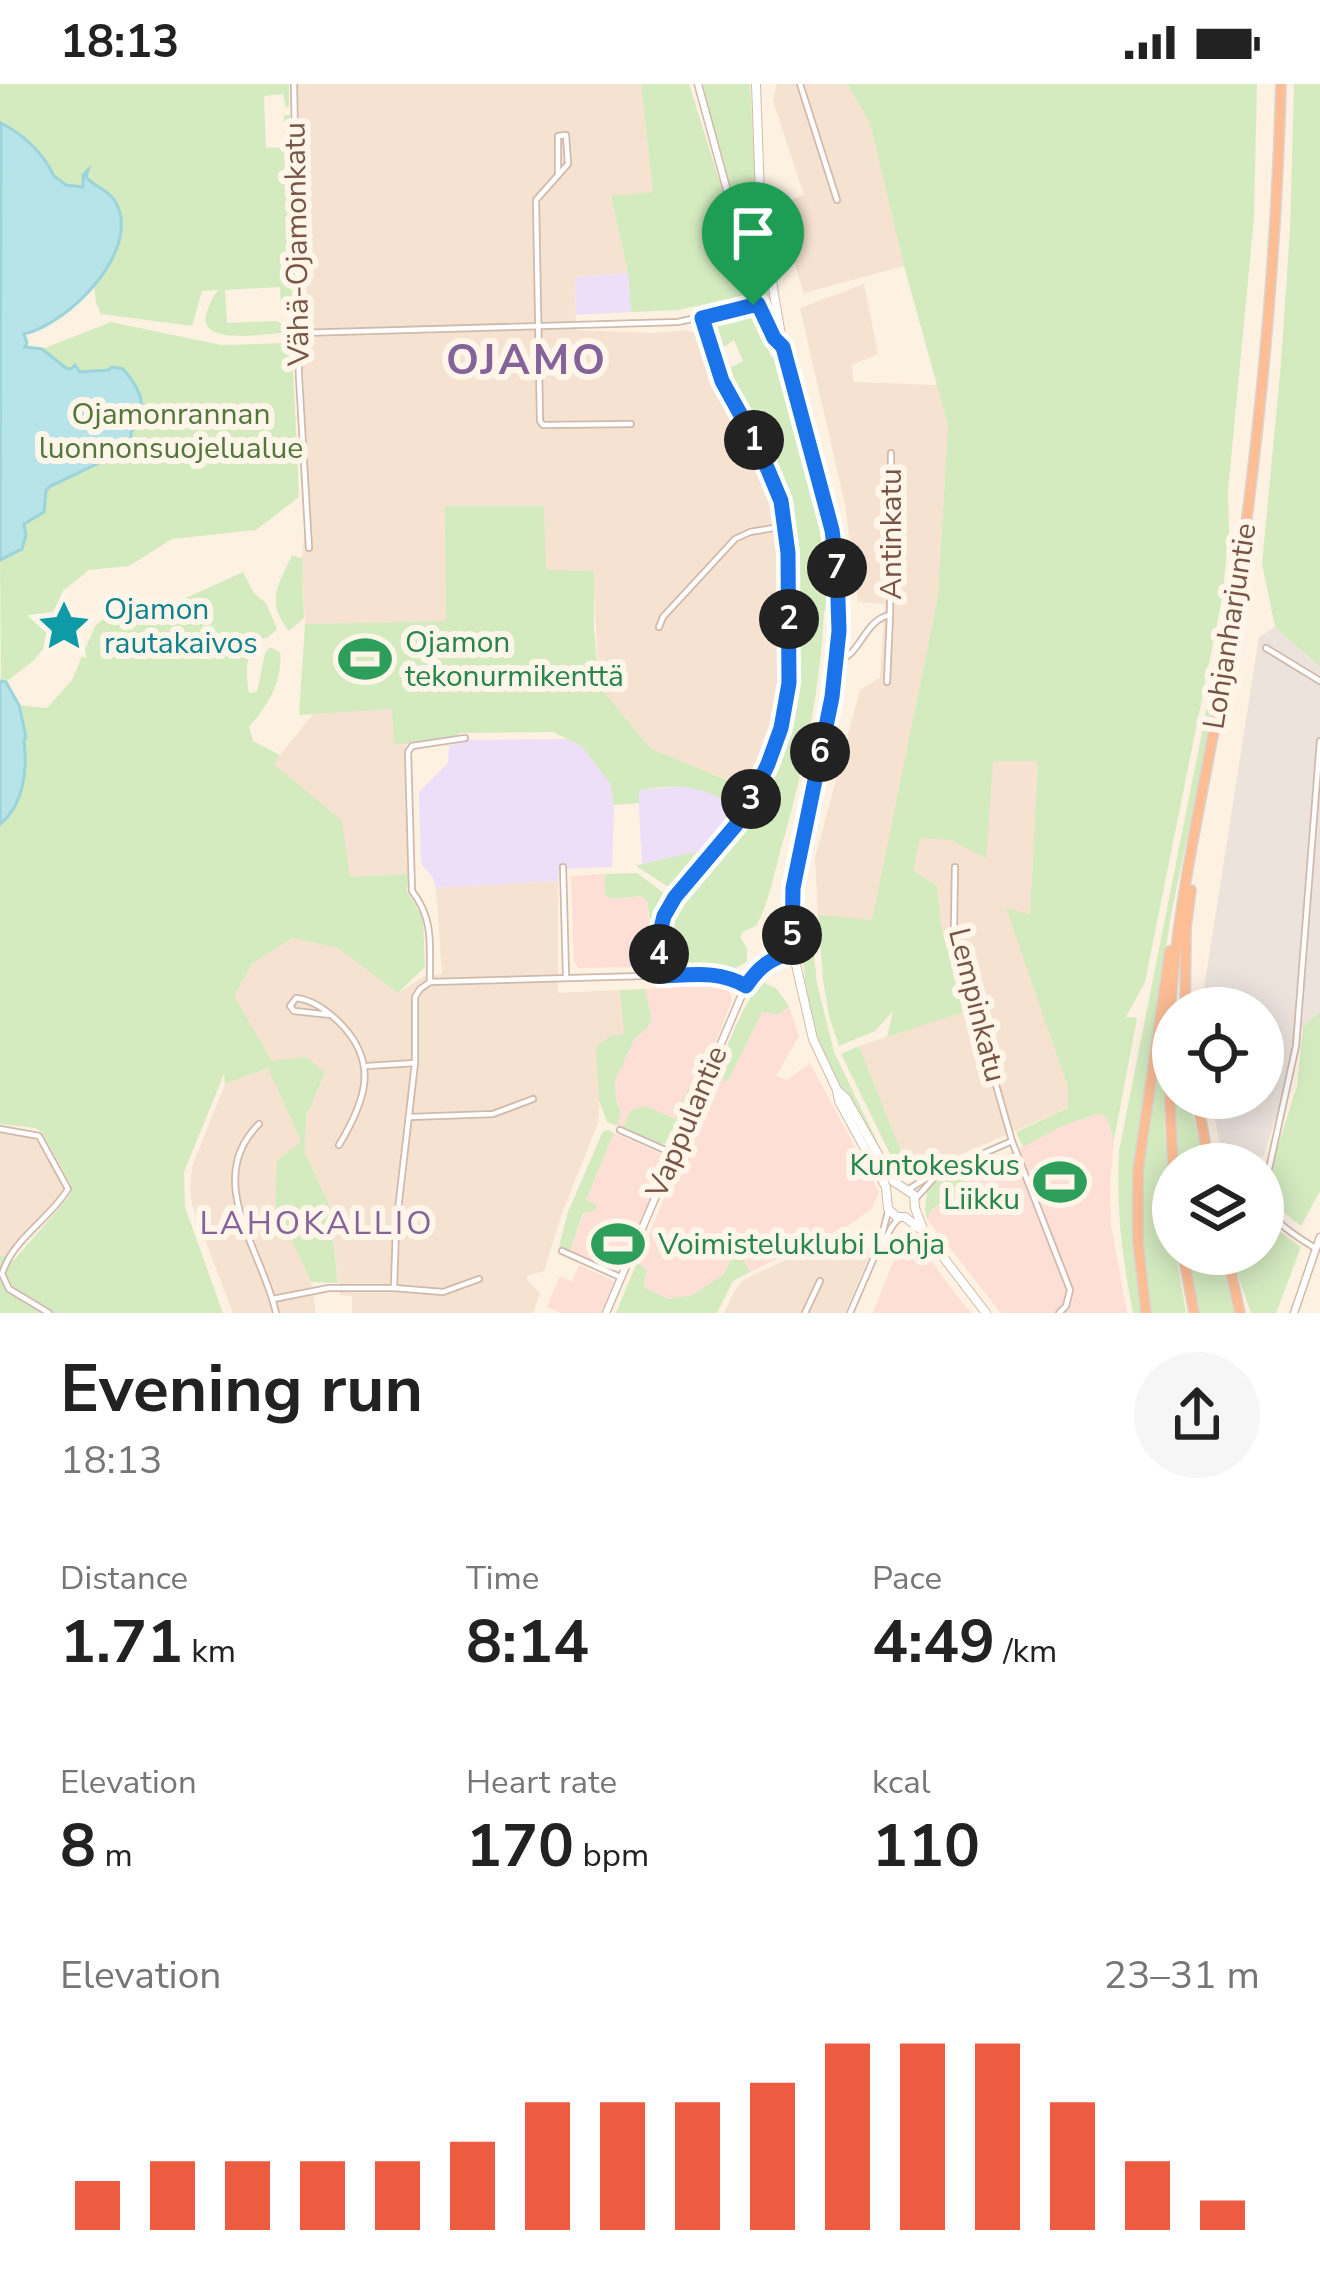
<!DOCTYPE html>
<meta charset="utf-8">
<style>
body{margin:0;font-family:"Nunito Sans",sans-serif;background:#f6f6f6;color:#222;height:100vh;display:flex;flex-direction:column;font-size:45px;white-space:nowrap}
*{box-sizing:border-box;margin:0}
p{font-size:39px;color:#767676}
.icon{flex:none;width:66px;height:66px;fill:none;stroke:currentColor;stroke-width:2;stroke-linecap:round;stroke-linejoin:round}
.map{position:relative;height:1229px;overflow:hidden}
.sheet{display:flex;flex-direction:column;background:#fff;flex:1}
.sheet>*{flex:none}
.tools{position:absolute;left:1152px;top:903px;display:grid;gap:24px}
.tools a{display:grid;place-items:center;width:132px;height:132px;border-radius:50%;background:#fff;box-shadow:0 6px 30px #0003;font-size:60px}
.pin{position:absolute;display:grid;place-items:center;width:102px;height:102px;color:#fff;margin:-123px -51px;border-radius:50% 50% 50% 0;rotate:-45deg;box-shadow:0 0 12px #0007}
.pin .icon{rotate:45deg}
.km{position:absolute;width:60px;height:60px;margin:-30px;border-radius:50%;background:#222;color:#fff;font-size:33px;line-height:60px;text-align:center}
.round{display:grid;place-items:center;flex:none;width:126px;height:126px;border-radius:63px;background:#f6f6f6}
.headline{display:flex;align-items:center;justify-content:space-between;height:204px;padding:0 60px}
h1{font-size:66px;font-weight:700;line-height:90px}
.stats{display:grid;grid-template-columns:repeat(3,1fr);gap:18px;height:204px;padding:12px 60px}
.stats div{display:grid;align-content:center}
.stats b{font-size:60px;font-weight:700}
.stats small{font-size:33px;font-weight:400}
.stats p{font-size:33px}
.chart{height:336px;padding:24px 60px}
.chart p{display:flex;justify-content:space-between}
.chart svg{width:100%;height:216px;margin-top:12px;stroke:#ed5c41;stroke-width:6}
.status{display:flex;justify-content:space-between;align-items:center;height:84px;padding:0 60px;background:#fff;direction:ltr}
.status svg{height:33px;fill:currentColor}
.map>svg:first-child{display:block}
.residential{fill:#f5e2d0}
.commercial{fill:#fedfd5}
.industrial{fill:#ece3dd}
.education{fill:#eedff9}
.green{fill:#d4ebc0}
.water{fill:#b6e4e8;stroke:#9bd4da;stroke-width:3}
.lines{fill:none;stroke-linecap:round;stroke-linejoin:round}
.minor-casing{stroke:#d1b9ab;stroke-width:8}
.tertiary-casing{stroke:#d1b9ab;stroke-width:9}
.secondary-casing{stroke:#d4b9a8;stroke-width:10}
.trunk-casing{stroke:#dbd3cf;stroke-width:12}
.minor{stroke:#fff;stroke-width:4.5}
.tertiary{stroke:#fff;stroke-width:6}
.secondary{stroke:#fff;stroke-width:8}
.trunk{stroke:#fdbe96;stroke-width:9}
.route-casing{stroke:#fff;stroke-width:24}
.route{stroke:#1a73e8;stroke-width:15}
.labels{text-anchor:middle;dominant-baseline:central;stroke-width:12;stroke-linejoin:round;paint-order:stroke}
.street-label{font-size:30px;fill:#765547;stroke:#fff5e9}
.park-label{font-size:30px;fill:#51773c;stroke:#fff5e9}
.culture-label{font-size:30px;fill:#0d838f;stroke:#fff5e9;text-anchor:start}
.leisure-label{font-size:30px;fill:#27864d;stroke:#fff5e9;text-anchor:start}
.neighbourhood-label{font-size:33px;letter-spacing:3px;fill:#84629a;stroke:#fff5e9}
.district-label{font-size:42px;font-weight:bold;letter-spacing:3px;fill:#84629a;stroke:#fff5e9}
</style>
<div class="status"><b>18:13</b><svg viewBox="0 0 49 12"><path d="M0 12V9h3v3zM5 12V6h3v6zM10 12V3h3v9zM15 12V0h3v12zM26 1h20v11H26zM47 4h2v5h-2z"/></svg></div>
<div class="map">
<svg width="1320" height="1229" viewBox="0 0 1320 1229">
<rect width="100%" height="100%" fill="#fdf1e2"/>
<g class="residential">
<polygon points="298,0 641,0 653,108 611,113 628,189 575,193 576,246 653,249 688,246 694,249 726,327 765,394 775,426 778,450 781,586 774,642 748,705 650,664 599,602 593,487 546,487 447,537 305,540 302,474 308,412 302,262"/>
<polygon points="777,0 847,0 870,39 904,182 804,209 776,122 804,111 773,17"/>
<polygon points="864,200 878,270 852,281 853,298 937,301 948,341 938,512 872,837 818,831 815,774 860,606 880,594 885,520 858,518 845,420 800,224"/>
<polygon points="393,625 394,661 406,660 408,790 350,793 273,680 314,629"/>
<polygon points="993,677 1038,677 1030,831 1008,825 1068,1003 1068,1024 911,1092 859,962 963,928 941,839 937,802 912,787 920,753 952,756"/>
<polygon points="558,797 558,909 620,906 625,950 600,1010 598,1039 562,1129 544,1187 527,1192 527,1196 540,1209 533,1229 352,1229 352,1212 340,1211 329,1120 305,1069 306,1034 325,989 273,978 233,912 252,880 292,854 338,864 371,883 399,909 424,892 442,890 436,804"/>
<polygon points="269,984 301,1057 277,1078 275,1120 311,1198 316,1229 233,1229 192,1121 190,1103 192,1083 225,1000"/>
<polygon points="0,1049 36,1052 64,1105 50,1124 15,1158 7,1171 0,1172"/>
<polygon points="843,1150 873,1162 845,1229 724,1229 735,1206 743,1196"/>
</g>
<g class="commercial">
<polygon points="605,790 605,811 612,815 641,812 647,817 651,862 647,877 638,883 579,884 574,878 571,792"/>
<polygon points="690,902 728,903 732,916 696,1008 688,1006 675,1036 630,1027 623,1044 617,1042 621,1028 616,1015 615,996 634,956 648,943 651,932 645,905"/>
<polygon points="789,922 799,952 776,992 787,996 810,979 879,1108 872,1124 851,1140 750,1188 736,1165 723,1191 692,1211 669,1215 644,1203 647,1186 637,1178 715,996 728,996 762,927 778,931"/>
<polygon points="1100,1029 1107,1034 1114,1056 1110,1099 1111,1141 1127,1229 1001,1229 927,1135 932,1127 983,1085 987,1088 1001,1073 1062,1042"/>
<polygon points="614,1049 666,1072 667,1077 620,1184 614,1186 570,1167 584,1129 594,1127 596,1122 586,1116"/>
<polygon points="914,1153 954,1208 971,1229 873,1229 898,1166"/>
<polygon points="579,1181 614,1197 601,1229 561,1229 547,1223 560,1192 572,1198"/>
</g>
<polygon class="industrial" points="1275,543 1320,583 1320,928 1303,942 1264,1072 1224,1077 1210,1014 1263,1014 1263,924 1201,924 1259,553"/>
<g class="education">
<polygon points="628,189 631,228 576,231 575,193"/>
<polygon points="567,655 581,662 610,699 614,721 612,783 559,785 558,797 436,804 432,792 421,780 419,708 448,679 449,662 465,656"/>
<polygon points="688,702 704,705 738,723 704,766 642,780 638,706"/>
</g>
<g class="green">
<path d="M0 0H289V22L286 24 283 10 264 12 266 64 285 63 284 31H290L295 237 281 227 280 203 225 206 227 239 276 237 292 244V248C272 249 198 263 206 231 209 221 213 211 219 206L202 207 192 242 101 230 96 219 94 203 98 199 90 100 86 93 89 88 83 91 82 103 66 101 54 92C43 68 24 50 0 39Z"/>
<polygon points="641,0 689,0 722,105 747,211 678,226 631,228 628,189 611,112 653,108"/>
<polygon points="703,0 750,0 757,125 769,214 762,217 725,88"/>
<polygon points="847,0 1257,0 1254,134 1228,407 1229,449 1222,515 1145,898 1126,933 1137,934 1114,1056 1107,1034 1100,1029 1062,1042 1023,1063 1016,1048 1068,1024 1068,1003 1006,824 1030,830 1038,677 993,677 986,775 952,756 920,754 913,787 937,802 941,839 963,928 887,953 893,927 875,947 839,962 829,932 823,896 818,831 872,836 938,512 948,341 904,182 870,39"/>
<polygon points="1294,0 1320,0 1320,583 1275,543 1262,480 1281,278 1290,145"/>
<path d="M748 231 753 234 771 272 778 276C791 325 840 491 824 529 820 609 804 684 782 761 774 789 770 817 756 842L744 847 740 853 747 864V877C731 889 725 886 707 882 696 880 684 883 674 882 662 859 665 842 676 820L748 736 766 703 791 635 796 564 792 437 774 382 738 315 737 302 729 284 743 277 734 256 721 265 714 246 717 239Z"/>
<polygon points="111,238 221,261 292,259 299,413 256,446 172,455 129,482 89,486 64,506 52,532 53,554 33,577 6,598 1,598 0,476 20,467 26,451 24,440 47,417 44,352 78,286 75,282 71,285 67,284 42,265"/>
<path d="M445 422H544L546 486 594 487V544L599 602 650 664 748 705 738 723C696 701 686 700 639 706V719L614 721 610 699 581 662 553 648 461 649 447 655 394 661 392 625 299 631 305 540 446 537Z"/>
<path d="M292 471 302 474 304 534 289 547C265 517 278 502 292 471Z"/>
<path d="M243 488 254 509 266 519 277 545 267 554 256 556C246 575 245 588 249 609L257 608 265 569 270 563 280 568C283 597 268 621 249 643L253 657 280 671 274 680 342 737 350 793 408 790 407 807 423 834 425 883 398 909 338 864 292 854 252 880 234 912 272 977 306 973 325 989 306 1033 305 1069 329 1120 338 1199 311 1198 275 1120 277 1077 301 1057 268 984 225 1000 224 990 184 1088 185 1123 223 1229H0V1172L7 1171 1 1183 14 1176 66 1116 71 1109V1101L42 1048 35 1044 0 1040V740C7 734 15 726 18 717 26 694 24 644 19 621L47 624 72 596 95 542 108 531 125 540 154 539 179 517Z"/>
<path d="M1226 546 1199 697 1171 831 1135 1071 1133 1157 1141 1229H1133C1122 1174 1116 1123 1119 1067L1219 562 1223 548Z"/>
<polygon points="704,766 670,804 636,782 642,780"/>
<polygon points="637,789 665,810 655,828 651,845 647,817 641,812 612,815 605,811 605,790"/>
<polygon points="811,843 817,899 834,968 892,1088 851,1014 839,1000 817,954 807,916 800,845"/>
<path d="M761 898 776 904 789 922 778 931 762 928 728 997 715 996C727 963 739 927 761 898Z"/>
<polygon points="645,905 651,932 648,943 634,956 615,996 616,1015 621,1028 617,1042 607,1038 599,1016 596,963 610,952 624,950 620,906"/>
<path d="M1166 922 1164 1039 1173 1170H1176L1186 1229H1149C1144 1177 1136 1123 1142 1070 1147 1020 1158 971 1166 922Z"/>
<polygon points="1320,928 1320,1107 1301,1142 1278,1124 1271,1100 1277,1065 1297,1002 1303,942"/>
<polygon points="859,962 911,1092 905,1091 897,1084 841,970"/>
<path d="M688 1005 696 1008C690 1022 681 1059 663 1060 652 1061 633 1049 623 1044L630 1027 645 1022 675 1035Z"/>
<polygon points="1173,1014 1189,1014 1204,1080 1178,1080"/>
<polygon points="608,1046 614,1049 586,1116 597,1121 594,1127 583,1129 570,1167 559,1162 568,1128 603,1047"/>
<polygon points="996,1070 1001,1071 1001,1076 986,1089 982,1086 932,1126 927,1135 925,1126 927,1107 932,1100 948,1090"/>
<polygon points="1263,1135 1270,1147 1279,1147 1301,1163 1276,1229 1251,1229 1237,1189 1234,1173 1235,1170 1263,1170"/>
<polygon points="737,1164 750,1188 733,1197 717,1229 616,1229 637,1178 647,1186 644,1203 669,1215 692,1211 723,1191"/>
<polygon points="1188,1170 1221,1170 1234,1229 1199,1229"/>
</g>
<g class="water">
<path d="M1 39C24 51 43 69 54 92L66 101 83 103V91L88 86 86 93C94 103 108 105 115 117 144 166 67 241 24 250L27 259 25 263 42 265 66 284 71 285 75 281 80 288 108 286 112 283 123 285C143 308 148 323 131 348V355L126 357 107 375 49 403 46 407 44 428 24 440 26 451 22 465 0 476Z"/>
<path d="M0 597 6 598 19 621 26 653 24 657C28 686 23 722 0 740Z"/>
</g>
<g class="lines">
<g class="minor-casing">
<g id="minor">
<polyline points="294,0 299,293 309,464"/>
<polyline points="800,0 837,116"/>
<polyline points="558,52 566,51 568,80 536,116 540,337 543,341 631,340"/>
<polyline points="558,54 558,90"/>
<polyline points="299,249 678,238 758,220"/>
<polyline points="659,543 663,533 735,455 750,448 785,442"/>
<polyline points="1266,564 1320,597"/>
<path d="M836 578C862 571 863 536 890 531"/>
<polyline points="887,598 890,531 891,369"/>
<polyline points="563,783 566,891"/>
<polyline points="955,783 954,841 982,952 1012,1057 1070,1206 1066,1222 1059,1229"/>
<polyline points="661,892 659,856 664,832 675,813 736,741 748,722 781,644 789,599 789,469 781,417 758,362 715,280 702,234"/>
<polyline points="430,898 715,890 728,892 746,901"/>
<path d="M430 898C429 862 435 837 412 807L408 668 412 662 465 654"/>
<path d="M331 931 294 927 290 922 296 914C313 916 326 926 338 937 380 978 366 1016 339 1061"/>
<polyline points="367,982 415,979"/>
<polyline points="410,1033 493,1030 533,1015"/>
<path d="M259 1040C202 1096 263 1168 276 1229"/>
<path d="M0 1045 39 1052 68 1105C49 1136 13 1154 2 1190L9 1205 49 1229"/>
<polyline points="620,1046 674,1070"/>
<polyline points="909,1105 925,1095 1012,1057"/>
<polyline points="917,1113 933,1095"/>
<path d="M879 1162C889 1154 889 1141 900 1134"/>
<path d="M1315 1164C1290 1148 1266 1136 1265 1103L1296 962 1320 657"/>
<polyline points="562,1167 620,1193"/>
<polyline points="394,1204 396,1143 415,979 415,913 420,905 430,898"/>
<polyline points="273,1215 329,1204 394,1204 443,1208 479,1195"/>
<polyline points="805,1229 820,1197"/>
<polyline points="850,1229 879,1162 888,1128"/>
</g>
</g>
<g class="tertiary-casing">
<g id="tertiary">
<polyline points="698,0 758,220 765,239 781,260"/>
<path d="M606 1229 746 901C759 883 770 874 792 869"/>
<polyline points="1294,1229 1320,1153"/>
</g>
</g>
<g class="secondary-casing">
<g id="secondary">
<polyline points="756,0 760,112 774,210 783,263 832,446 837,485 839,547 832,613 793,804 792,863 813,955 837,1006 839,1017 886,1103 888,1125 897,1133 905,1133 924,1148 986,1229"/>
<polyline points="838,1007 846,1014 893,1097 914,1111 915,1124 924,1148"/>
</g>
</g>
<g class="trunk-casing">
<g id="trunk">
<polyline points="1185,924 1186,843 1191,806"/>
<polyline points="1197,1014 1209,1080"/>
<path d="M1173 1082C1169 1019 1167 955 1173 892 1184 780 1212 671 1229 560 1258 374 1276 188 1281 0"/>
<polyline points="1183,1170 1194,1229"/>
<polyline points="1227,1170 1240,1229"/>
<polyline points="1146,1229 1138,1158 1138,1086 1170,867"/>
</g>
</g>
<use href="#minor" class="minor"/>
<use href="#tertiary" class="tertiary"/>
<use href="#secondary" class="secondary"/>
<use href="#trunk" class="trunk"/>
</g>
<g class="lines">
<g class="route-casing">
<path id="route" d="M758 220 774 254 783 263 832 446 837 485 839 547 832 613 793 804 792 869C770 874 759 883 746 902 718 886 692 891 662 892L658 856 664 832 675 813 736 741 748 722 768 680 781 644 789 599 788 469 781 417 758 362 722 297 702 234Z"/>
</g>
<use href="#route" class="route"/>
</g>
<defs>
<g id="sight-bare" transform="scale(4.14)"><path d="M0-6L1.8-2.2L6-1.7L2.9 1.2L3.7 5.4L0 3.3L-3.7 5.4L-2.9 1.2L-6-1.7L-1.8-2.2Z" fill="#0f9aa8" stroke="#fff5e9" stroke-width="2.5" paint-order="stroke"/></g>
<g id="stadium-bare" transform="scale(4.14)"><path d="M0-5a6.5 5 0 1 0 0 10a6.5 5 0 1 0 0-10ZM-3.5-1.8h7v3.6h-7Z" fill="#2e9e5b" stroke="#fff5e9" stroke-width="2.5" paint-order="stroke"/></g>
</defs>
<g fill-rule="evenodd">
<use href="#sight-bare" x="64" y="542"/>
<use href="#stadium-bare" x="365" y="575"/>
<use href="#stadium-bare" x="1060" y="1098"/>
<use href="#stadium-bare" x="618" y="1160"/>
</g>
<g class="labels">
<g class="street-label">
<text transform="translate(297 160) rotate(-91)">Vähä-Ojamonkatu</text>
<text transform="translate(891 450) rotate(-90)">Antinkatu</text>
<text transform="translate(1230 542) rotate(-81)">Lohjanharjuntie</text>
<text transform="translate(977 921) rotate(76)">Lempinkatu</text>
<text transform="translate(687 1038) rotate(-67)">Vappulantie</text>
</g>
<g class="park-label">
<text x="171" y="330">Ojamonrannan<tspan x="171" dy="34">luonnonsuojelualue</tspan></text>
</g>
<g class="culture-label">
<text x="104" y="525">Ojamon<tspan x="104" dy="34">rautakaivos</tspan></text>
</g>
<g class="leisure-label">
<text x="405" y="558">Ojamon<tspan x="405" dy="34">tekonurmikenttä</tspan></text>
<text x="1020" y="1081" text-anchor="end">Kuntokeskus<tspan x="1020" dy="34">Liikku</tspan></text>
<text x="658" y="1160">Voimisteluklubi Lohja</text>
</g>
<g class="neighbourhood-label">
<text x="317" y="1139">LAHOKALLIO</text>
</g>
<g class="district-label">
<text x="527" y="276">OJAMO</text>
</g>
</g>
</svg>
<div class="tools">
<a><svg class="icon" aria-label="locate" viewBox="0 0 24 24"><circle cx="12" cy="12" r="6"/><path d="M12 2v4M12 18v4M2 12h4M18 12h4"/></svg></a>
<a><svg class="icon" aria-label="layers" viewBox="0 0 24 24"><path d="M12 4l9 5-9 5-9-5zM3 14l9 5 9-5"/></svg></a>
</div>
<div class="pin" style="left:753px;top:221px;background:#1e9e55"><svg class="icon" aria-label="arrive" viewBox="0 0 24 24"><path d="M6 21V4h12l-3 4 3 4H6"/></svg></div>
<b class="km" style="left:754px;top:356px">1</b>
<b class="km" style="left:789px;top:535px">2</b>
<b class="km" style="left:751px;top:715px">3</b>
<b class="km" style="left:659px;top:870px">4</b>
<b class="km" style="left:792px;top:851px">5</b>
<b class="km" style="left:820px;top:668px">6</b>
<b class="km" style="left:837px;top:484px">7</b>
</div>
<section class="sheet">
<div class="headline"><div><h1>Evening run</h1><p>18:13</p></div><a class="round"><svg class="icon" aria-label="share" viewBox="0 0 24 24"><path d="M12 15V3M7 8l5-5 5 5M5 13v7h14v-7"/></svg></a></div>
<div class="stats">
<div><p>Distance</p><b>1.71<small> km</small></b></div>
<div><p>Time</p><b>8:14</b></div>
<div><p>Pace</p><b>4:49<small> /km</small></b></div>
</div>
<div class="stats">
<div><p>Elevation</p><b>8<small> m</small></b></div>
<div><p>Heart rate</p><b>170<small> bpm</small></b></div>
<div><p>kcal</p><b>110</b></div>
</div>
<div class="chart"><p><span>Elevation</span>23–31 m</p>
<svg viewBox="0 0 160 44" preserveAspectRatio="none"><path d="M5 44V34M15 44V30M25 44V30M35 44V30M45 44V30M55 44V26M65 44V18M75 44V18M85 44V18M95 44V14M105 44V6M115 44V6M125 44V6M135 44V18M145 44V30M155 44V38"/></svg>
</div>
</section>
